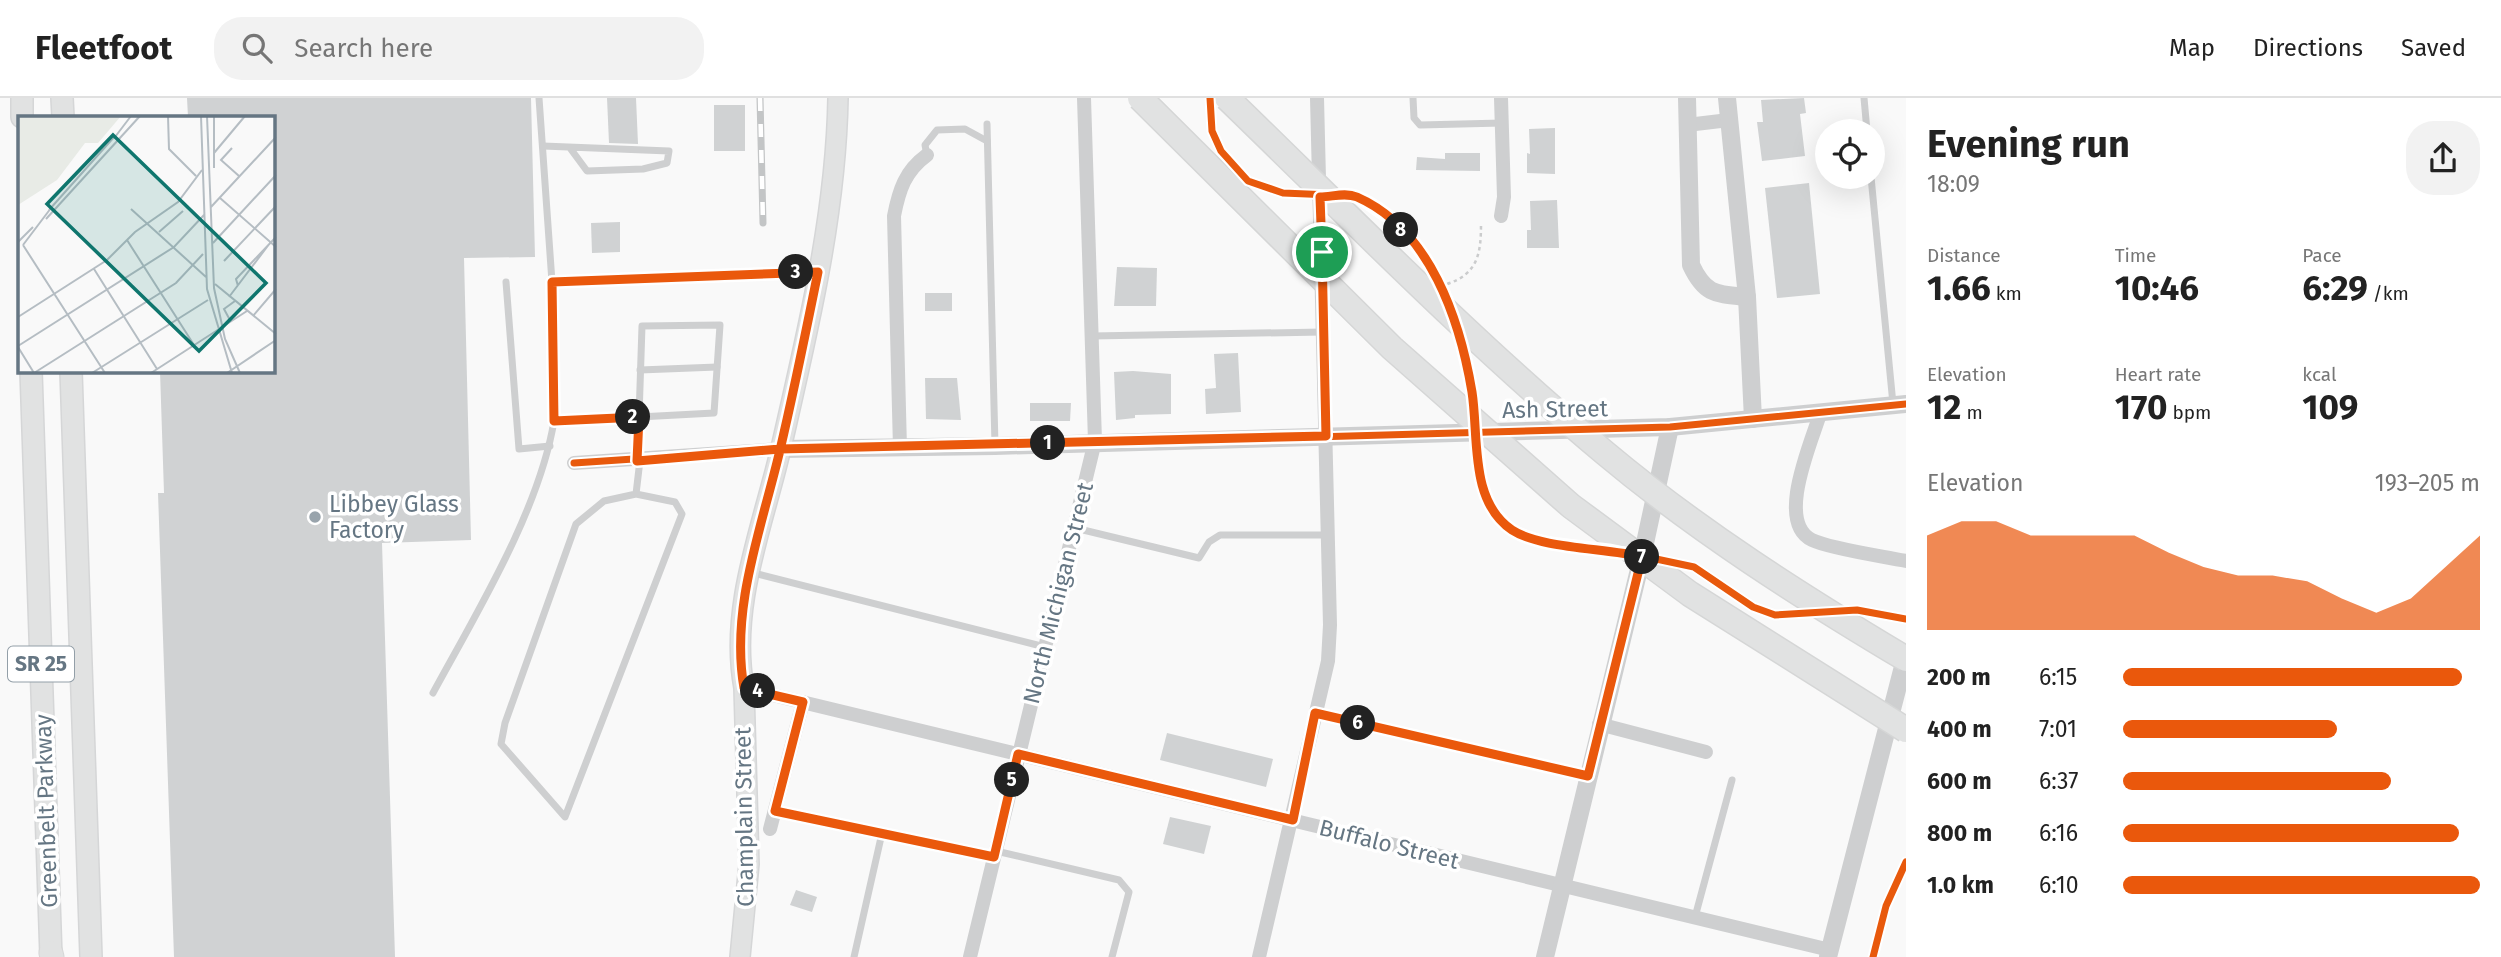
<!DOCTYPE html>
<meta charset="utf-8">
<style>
body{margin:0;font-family:"Fira Sans",sans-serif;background:#f2f2f2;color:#222;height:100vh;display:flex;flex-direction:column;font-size:26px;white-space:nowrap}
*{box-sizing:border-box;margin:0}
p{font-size:23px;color:#767676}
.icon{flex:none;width:38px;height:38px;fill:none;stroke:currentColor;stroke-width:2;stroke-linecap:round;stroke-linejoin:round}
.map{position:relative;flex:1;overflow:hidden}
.details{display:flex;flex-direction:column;background:#fff;width:595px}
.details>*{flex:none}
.tools{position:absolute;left:1815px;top:21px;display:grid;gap:14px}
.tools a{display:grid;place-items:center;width:70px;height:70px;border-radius:50%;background:#fff;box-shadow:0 7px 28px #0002;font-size:35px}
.pin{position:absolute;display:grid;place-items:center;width:60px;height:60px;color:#fff;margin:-30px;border:4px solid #fff;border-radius:50%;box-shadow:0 2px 7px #0007}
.km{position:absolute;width:35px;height:35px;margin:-18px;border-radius:50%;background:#222;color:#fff;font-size:19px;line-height:35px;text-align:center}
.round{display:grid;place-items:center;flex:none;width:74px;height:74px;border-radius:28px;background:#f2f2f2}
.headline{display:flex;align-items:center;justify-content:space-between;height:119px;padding:0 21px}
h1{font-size:38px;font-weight:700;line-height:52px}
.metrics{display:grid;grid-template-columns:repeat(3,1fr);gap:10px;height:119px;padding:7px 21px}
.metrics div{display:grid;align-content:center}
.metrics b{font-size:35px;font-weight:700}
.metrics small{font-size:19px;font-weight:400}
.metrics p{font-size:19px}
.chart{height:196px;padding:14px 21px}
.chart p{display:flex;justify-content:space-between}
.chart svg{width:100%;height:126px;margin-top:7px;fill:#ea580c;opacity:.7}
ul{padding:0 21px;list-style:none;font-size:23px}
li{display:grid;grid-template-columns:112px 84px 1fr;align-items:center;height:52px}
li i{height:18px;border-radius:9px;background:#ea580c}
header{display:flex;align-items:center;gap:42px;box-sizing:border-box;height:98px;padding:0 35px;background:#fff;border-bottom:2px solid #e0e0e0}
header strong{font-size:33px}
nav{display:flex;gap:38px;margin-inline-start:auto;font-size:24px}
.search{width:490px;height:63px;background:#f2f2f2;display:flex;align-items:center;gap:18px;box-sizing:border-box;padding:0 24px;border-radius:28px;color:#767676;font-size:26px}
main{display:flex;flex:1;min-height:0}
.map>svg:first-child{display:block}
.building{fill:#d0d2d3}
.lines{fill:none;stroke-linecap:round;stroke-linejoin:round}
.secondary-casing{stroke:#d5d6d7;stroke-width:22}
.primary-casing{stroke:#d5d6d7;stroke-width:24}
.trunk-casing{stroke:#d5d6d6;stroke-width:25}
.path{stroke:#cbcccd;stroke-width:2.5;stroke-dasharray:3.5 3.5;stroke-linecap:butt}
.service{stroke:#cecfd0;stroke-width:7}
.minor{stroke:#cecfd0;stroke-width:14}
.tertiary{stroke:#cecfd0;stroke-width:18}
.secondary{stroke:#e1e2e2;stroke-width:19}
.primary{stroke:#e1e2e2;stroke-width:21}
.trunk{stroke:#e1e2e2;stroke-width:23}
.rail-casing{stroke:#c3c5c6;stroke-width:7}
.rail{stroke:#fff;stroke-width:4.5;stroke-dasharray:13;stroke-linecap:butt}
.motorway-bridge-casing{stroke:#d5d6d6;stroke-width:27;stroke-linecap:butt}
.motorway-bridge{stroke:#e1e2e2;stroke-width:24}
.cycleway-casing{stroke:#fff;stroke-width:11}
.cycleway{stroke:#e8590c;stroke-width:7}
.route-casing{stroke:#fff;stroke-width:14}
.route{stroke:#ea580c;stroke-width:9}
.poi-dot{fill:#99a4ac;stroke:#fff;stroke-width:2.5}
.labels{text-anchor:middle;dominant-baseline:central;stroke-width:7;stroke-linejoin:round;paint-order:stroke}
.shield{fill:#fff;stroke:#939fa8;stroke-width:2}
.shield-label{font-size:21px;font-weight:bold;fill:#657683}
.street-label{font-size:23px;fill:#657683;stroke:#fff}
.poi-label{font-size:23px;fill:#657683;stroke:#fff;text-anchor:start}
.inset-road{fill:none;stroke:#b5bdc3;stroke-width:2}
.view{fill:#0f766e;fill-opacity:0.15;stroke:#0f766e;stroke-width:3.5}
.inset-edge{fill:none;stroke:#657683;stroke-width:3.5}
</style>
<header>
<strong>Fleetfoot</strong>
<div class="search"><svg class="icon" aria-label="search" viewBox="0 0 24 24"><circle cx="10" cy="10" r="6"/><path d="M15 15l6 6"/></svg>Search here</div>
<nav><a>Map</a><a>Directions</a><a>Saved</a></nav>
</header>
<main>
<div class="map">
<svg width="1906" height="859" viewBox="0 0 1906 859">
<rect width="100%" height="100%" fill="#f9f9f9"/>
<g class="building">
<polygon points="187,0 531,0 535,159 464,160 471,442 382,445 395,859 174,859 158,395 164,395 160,273 273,273 273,19 188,19"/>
<polygon points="607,0 636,0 638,46 609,45"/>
<polygon points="1804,0 1806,15 1800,16 1805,58 1762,63 1757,24 1763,24 1761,2"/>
<rect x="714" y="7" width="31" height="46"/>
<polygon points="1555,30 1555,76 1527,75 1527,55 1530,56 1529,31"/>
<polygon points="1445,55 1480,55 1480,73 1416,72 1417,59 1445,61"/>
<polygon points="1809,85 1820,196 1777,200 1765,90"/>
<polygon points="1557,102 1559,150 1527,150 1527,132 1531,132 1530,103"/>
<polygon points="620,124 620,154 592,155 591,125"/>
<polygon points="1117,169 1157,170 1156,208 1114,208"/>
<rect x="925" y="195" width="27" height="18"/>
<polygon points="1238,255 1241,314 1206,316 1205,291 1216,290 1214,256"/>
<polygon points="1133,273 1171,276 1171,316 1135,317 1135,320 1116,322 1114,274"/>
<polygon points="925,280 957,280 961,322 926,321"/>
<polygon points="1030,305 1071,305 1070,323 1030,323"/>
<polygon points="1167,635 1273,661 1266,689 1160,662"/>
<polygon points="1170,719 1211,728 1204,756 1163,746"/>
<polygon points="796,792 817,799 812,814 790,807"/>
</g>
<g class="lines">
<g class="secondary-casing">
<path id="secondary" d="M740 859 749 766 744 590C729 509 763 428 781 350 807 236 836 118 838 0"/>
</g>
<g class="primary-casing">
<g id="primary">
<polyline points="22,0 22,19"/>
<polyline points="62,0 63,19"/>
<polyline points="31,273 51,859"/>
<polyline points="71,273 91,859"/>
</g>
</g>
<g class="trunk-casing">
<polyline id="trunk" points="51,855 52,859"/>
</g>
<path class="path" d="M1447 186C1478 176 1481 155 1481 126"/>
<g class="service">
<polyline points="539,0 552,184"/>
<polyline points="1413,0 1414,20 1420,27 1502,25"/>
<polyline points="1864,0 1867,33"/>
<polyline points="987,26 995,347"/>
<polyline points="543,48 669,53 667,65 643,71 587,73 570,50"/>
<polyline points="927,57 925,47 937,32 965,31 987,43"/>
<polyline points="1871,79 1893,306"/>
<polyline points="506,184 519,351 550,348"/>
<polygon points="720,227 714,315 639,319 642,228"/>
<polyline points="1092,238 1322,234"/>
<polyline points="640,272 717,269"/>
<polyline points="637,362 639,319 554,323 552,184 818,174"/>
<polyline points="636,396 675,404 682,416 565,719 501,646 505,625 576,426 604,403 636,396 640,362"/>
<polyline points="1075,430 1199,460 1209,444 1220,437 1328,437"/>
<polyline points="750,474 1045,549"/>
<path d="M433 595C477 514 539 413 554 323"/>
<polyline points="1315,615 1587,678"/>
<polyline points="775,713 993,759"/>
<polyline points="996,753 1119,782 1129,794 1112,859"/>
<polyline points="1695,819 1732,682"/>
<polyline points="854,859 882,735"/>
</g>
<g class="minor">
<polyline points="1687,27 1729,22"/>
<polyline points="1501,118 1504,99 1501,0"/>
<path d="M1821 313C1812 343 1775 424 1812 442 1831 451 1882 458 1906 463"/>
<path d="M900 350 894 118C899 92 905 73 927 57"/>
<polyline points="574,365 781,351"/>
<polyline points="744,590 1830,852"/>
<polyline points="1599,626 1706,654"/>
<polyline points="770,731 803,604"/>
<polyline points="970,859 1095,343 1084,0"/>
<polyline points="1259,859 1328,563 1330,527 1317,0"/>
</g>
<g class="tertiary">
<path d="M1687 0 1691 167C1705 197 1716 196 1747 199"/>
<polyline points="1727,0 1747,199 1753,321"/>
<polyline points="781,351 995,348 1670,329 1906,306"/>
<polyline points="1545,859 1642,459 1670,329"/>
<polyline points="1828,859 1906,557"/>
</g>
<use href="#secondary" class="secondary"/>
<use href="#primary" class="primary"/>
<use href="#trunk" class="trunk"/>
<g class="rail-casing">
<polyline id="rail" points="760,0 763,125"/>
</g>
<use href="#rail" class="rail"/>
<g class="motorway-bridge-casing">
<g id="motorway-bridge">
<polyline points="1140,0 1392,250 1571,408 1690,496 1906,632"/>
<path d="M1227 0C1351 120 1472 244 1605 355 1698 433 1802 499 1906 561"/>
</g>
</g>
<use href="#motorway-bridge" class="motorway-bridge"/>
<g class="cycleway-casing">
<g id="cycleway">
<polyline points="1210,0 1212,33 1221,53 1248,83 1283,95 1355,98 1398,128 1426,163 1441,188 1463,249 1475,319 1483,391 1488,405 1512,432 1543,443 1609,451 1694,469 1753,509 1775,517 1857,512 1906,521"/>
<polyline points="574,365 781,351 995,348 1670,329 1906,306"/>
<polyline points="1873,859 1886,808 1906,764"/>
</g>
</g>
<use href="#cycleway" class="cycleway"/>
</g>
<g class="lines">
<g class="route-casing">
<path id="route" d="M1322 154 1326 338 780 351 637 363 639 319 554 323 552 184 818 174C806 233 794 293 780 352 762 429 730 510 744 590L803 604 775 713 994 759 1018 656 1293 722 1315 615 1588 678 1642 459C1607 450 1541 451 1512 432 1469 403 1479 339 1472 294 1460 222 1430 131 1357 99 1345 94 1332 99 1320 99L1322 154"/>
</g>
<use href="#route" class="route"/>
</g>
<circle class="poi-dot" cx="315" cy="419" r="7"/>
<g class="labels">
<rect class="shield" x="8" y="548.5" width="66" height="35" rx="5"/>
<g class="shield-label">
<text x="41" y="566">SR 25</text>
</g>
<g class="street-label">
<text transform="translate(1555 311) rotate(-1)">Ash Street</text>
<text transform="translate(1058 495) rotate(-76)">North Michigan Street</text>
<text transform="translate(46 713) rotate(-92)">Greenbelt Parkway</text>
<text transform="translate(744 719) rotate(-91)">Champlain Street</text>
<text transform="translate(1389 746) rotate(14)">Buffalo Street</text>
</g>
<g class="poi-label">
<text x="329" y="406">Libbey Glass<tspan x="329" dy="26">Factory</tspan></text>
</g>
</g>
<g transform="translate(18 18)">
<rect width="257" height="257" fill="#f9f9f9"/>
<path d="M0 0H103L80 27H67L39 64 0 89Z" fill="#e8ebe6"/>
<path class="inset-road" d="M150 0 151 33 178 60M183 0 189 173 214 257M189 0 196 172 207 223 222 257M97 21 113 0M214 32 203 44 221 60M196 37 227 0M196 52V0M202 82 258 131M193 91 258 21M113 93 188 161M31 94 97 20M28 103 122 0M141 116 165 95M109 124 176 229M0 126 15 111M195 127 258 59M5 129 87 257M5 129 33 92M206 145 258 90M76 153 139 253M197 168 258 218M220 170 218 163 258 121M211 181 252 127M235 200 258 173M0 201 89 144 117 116 160 86 184 54M213 206 206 193 217 185M0 230 156 131 186 99M0 231 16 257M16 257 158 167 185 138M74 257 190 184M133 257 229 195M209 257 258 224"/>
<path class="view" d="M95 19 248 167 181 235 29 88Z"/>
<rect width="257" height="257" class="inset-edge"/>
</g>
</svg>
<div class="tools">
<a><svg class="icon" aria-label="locate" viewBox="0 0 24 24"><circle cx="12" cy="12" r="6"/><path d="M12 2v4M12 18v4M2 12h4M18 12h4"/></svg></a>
</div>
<div class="pin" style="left:1322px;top:154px;background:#1e9e55"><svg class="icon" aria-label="arrive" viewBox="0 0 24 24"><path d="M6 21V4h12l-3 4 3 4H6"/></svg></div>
<b class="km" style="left:1048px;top:345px">1</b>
<b class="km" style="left:633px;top:319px">2</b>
<b class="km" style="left:796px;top:174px">3</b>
<b class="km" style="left:758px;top:593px">4</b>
<b class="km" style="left:1012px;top:682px">5</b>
<b class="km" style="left:1358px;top:625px">6</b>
<b class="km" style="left:1642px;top:459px">7</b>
<b class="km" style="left:1401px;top:132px">8</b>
</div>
<section class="details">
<div class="headline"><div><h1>Evening run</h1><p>18:09</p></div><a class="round"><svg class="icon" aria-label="share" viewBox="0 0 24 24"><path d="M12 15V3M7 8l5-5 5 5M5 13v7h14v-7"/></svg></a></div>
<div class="metrics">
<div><p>Distance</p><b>1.66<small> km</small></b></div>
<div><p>Time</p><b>10:46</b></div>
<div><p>Pace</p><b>6:29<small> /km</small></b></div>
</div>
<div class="metrics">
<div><p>Elevation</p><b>12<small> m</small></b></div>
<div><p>Heart rate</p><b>170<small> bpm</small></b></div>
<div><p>kcal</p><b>109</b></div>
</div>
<div class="chart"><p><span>Elevation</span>193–205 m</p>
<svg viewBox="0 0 160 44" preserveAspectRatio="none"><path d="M0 44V11L10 6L20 6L30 11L40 11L50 11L60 11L70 17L80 22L90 25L100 25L110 27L120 33L130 38L140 33L150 22L160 11V44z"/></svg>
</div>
<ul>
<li><b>200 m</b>6:15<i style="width:95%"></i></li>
<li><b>400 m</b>7:01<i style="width:60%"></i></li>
<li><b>600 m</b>6:37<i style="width:75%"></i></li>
<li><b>800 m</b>6:16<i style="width:94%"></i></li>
<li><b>1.0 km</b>6:10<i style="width:100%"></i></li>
</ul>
</section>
</main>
